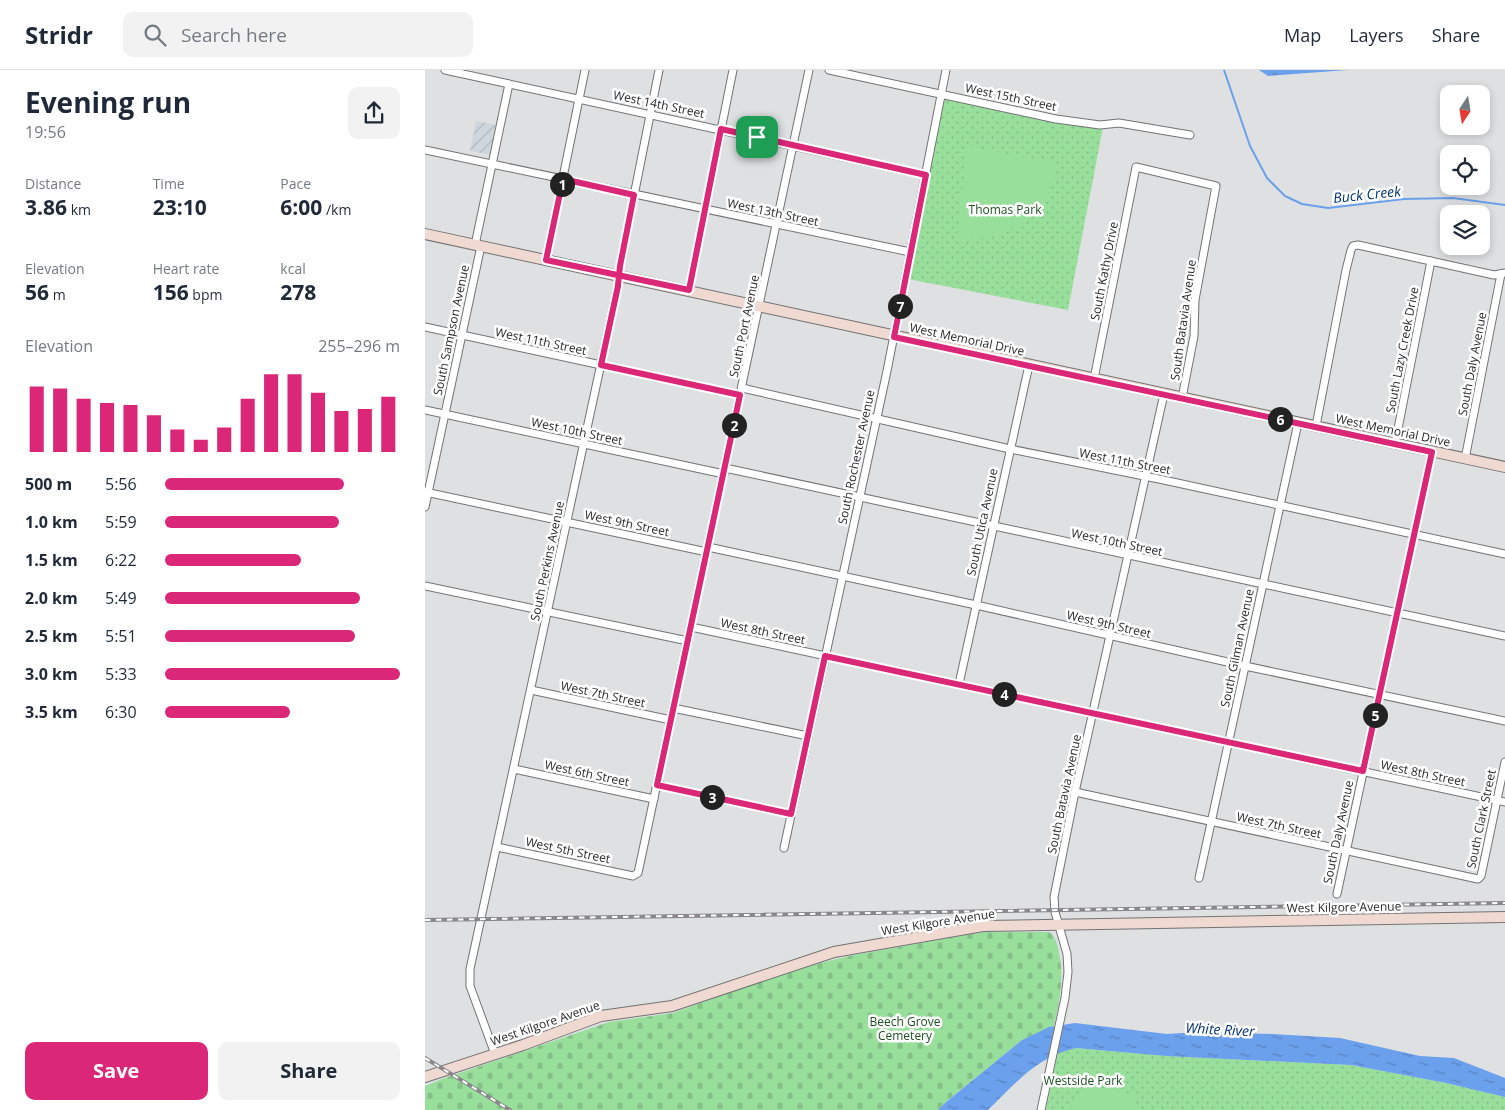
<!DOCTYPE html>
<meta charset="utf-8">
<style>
body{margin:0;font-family:"Open Sans",sans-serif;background:#f2f2f3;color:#1f2937;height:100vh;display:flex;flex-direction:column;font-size:19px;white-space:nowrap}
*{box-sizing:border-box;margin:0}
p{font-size:16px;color:#747a83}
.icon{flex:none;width:28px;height:28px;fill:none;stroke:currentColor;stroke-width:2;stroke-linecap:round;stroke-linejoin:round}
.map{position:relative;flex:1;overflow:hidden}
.sheet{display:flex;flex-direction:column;background:#fff;width:425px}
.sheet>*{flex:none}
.needle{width:32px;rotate:192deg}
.tools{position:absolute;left:1015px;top:15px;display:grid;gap:10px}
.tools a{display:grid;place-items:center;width:50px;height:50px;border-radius:10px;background:#fff;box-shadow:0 2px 8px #0003;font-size:25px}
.pin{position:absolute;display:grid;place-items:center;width:42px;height:42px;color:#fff;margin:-21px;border-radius:10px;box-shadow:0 2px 8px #0006}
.km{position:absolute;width:25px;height:25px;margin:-12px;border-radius:50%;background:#222;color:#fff;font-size:14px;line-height:25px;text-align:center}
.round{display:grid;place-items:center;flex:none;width:52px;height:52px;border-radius:10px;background:#f2f2f3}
.head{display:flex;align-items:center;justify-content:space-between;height:85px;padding:0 25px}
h1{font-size:28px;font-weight:700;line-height:38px}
.metrics{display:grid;grid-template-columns:repeat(3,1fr);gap:8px;height:85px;padding:5px 25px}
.metrics div{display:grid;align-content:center}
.metrics b{font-size:21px;font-weight:700}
.metrics small{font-size:14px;font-weight:400}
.metrics p{font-size:14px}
.chart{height:140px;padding:10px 25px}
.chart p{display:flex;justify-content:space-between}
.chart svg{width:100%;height:90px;margin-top:5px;stroke:#db2777;stroke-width:6}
.button{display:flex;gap:10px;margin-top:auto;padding:10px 25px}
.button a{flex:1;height:58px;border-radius:10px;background:#db2777;color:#fff;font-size:20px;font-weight:700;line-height:58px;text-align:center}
.button a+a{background:#f2f2f3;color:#1f2937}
ul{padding:0 25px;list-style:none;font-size:16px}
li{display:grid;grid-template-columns:80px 60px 1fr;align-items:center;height:38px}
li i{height:12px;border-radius:6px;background:#db2777}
header{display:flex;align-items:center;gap:30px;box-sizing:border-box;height:70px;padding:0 25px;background:#fff;border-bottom:1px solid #e0e1e3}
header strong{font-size:24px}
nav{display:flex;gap:28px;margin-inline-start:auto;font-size:18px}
.search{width:350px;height:45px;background:#f2f2f3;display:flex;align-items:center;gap:12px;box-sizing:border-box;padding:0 18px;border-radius:10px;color:#747a83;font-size:19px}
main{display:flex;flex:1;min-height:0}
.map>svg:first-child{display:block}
.industrial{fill:url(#industrial-furrows)}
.cemetery{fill:url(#cemetery-stones)}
.park{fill:url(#park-dots)}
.garden{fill:#99df9c}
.water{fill:url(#water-ripples)}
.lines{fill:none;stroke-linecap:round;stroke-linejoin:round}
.stream{stroke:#6ba0ed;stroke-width:2}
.street-casing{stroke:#727374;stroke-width:9}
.secondary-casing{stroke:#727374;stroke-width:12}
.street{stroke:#fff;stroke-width:7}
.secondary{stroke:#efd9d1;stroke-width:10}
.rail-casing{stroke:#88888a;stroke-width:4}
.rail{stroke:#fff;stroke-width:2;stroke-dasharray:5.5;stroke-linecap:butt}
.route-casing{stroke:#fff;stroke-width:10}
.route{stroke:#db2777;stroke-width:6}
.labels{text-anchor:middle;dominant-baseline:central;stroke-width:5;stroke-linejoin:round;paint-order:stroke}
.street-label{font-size:12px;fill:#2a2a2b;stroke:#fff}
.park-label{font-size:12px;fill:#1d5223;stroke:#fff}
.water-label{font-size:14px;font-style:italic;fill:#003477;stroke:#fff}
</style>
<header>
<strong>Stridr</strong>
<div class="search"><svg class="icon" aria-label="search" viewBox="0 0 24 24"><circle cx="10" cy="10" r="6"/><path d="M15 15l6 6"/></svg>Search here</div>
<nav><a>Map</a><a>Layers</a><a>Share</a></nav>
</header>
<main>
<section class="sheet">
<div class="head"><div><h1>Evening run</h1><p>19:56</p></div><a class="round"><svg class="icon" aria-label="share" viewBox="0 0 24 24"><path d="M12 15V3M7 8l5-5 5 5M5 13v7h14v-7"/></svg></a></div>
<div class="metrics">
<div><p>Distance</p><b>3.86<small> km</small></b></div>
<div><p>Time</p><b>23:10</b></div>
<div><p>Pace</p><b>6:00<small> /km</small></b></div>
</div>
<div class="metrics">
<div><p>Elevation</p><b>56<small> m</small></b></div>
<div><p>Heart rate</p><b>156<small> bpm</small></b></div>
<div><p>kcal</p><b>278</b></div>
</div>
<div class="chart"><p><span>Elevation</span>255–296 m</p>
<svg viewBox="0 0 160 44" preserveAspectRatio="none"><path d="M5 44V12M15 44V13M25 44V18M35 44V20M45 44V21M55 44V26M65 44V33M75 44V38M85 44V32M95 44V18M105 44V6M115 44V6M125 44V15M135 44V24M145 44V23M155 44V17"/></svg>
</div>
<ul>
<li><b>500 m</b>5:56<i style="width:76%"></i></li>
<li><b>1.0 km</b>5:59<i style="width:74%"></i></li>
<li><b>1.5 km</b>6:22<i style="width:58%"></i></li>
<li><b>2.0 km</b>5:49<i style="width:83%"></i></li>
<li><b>2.5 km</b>5:51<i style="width:81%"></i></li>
<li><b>3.0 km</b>5:33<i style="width:100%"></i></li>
<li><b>3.5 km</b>6:30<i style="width:53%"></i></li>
</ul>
<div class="button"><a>Save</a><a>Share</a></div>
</section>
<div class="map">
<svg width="1080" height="1040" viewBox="0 0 1080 1040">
<defs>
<pattern id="industrial-furrows" width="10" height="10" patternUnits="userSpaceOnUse" patternTransform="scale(1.25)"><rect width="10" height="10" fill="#ced6dd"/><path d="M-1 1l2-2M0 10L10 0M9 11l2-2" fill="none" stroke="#b1b8be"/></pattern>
<pattern id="cemetery-stones" width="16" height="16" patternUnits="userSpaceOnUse" patternTransform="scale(1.25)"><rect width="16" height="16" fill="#99df9c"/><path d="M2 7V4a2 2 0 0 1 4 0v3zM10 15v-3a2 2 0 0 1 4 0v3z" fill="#84c087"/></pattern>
<pattern id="park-dots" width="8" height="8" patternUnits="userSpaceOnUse" patternTransform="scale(1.25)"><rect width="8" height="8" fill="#99df9c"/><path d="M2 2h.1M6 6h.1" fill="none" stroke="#84c087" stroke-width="1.8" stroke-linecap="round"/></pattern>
<pattern id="water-ripples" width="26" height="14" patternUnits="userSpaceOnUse" patternTransform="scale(1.25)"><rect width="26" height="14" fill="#6ba0ed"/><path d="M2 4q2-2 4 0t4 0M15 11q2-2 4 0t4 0" fill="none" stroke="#5883c0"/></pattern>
</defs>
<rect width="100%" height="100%" fill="#dfe0e2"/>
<polygon class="industrial" points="51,51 71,55 66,85 45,81"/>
<path class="cemetery" d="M558 862H624C630 866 631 871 633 878 640 905 635 929 629 956L597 970 523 1030 513 1040H0V1016L17 1009 184 952 248 943 347 907 403 891 429 885Z"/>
<g class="park">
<polygon points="519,27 678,57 643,240 483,209"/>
<polygon points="651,978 742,986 926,995 1021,1013 1077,1026 1080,1027 1080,1040 621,1040 633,982"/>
</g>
<g class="garden">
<path d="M546 77 631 93C629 102 628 111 625 119 609 154 569 173 532 168L542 79Z"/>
<path d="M669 1018 712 1025 710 1040H646C649 1028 657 1020 669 1018Z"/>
</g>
<g class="water">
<polygon points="834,0 923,0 843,6"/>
<path d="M650 953 742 964 773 962 848 964 915 968 995 986 1029 988 1080 1008V1027L1021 1013 926 995 741 986 651 978C611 987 591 1013 563 1040H513L521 1032 597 970 624 957Z"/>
</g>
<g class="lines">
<polyline class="stream" points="799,0 825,76 842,108 860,126 877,134 903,138 979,129 1028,128 1080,135"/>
<g class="street-casing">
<g id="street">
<polyline points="20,0 501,105"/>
<polyline points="404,0 631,49 675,55 694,53 765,65"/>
<polyline points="0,80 485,182"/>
<polyline points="50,175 84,14"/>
<polyline points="121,190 160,0"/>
<polyline points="264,220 308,0"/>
<polyline points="0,257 315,325"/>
<polyline points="669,309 711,97 791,116 770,230 769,266 757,328"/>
<polyline points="317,318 585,379 734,409 1080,484"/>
<polyline points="0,340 299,404"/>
<polyline points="891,356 921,200 926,180 928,176 933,175 1069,205 1080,203"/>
<polyline points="970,374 1006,191"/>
<polyline points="1040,389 1076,204"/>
<polyline points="300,398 1080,566"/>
<polyline points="0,422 282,482"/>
<polyline points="0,437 56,176"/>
<polyline points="283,477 551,535 820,596 1080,651"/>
<polyline points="0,516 263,571"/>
<polyline points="266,557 1080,732"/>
<polyline points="534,614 604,295"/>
<polyline points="106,620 246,650"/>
<polyline points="248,638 383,666"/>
<polyline points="89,699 229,729"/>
<polyline points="232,715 366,744"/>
<polyline points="650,722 1053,809 1056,806 1080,692"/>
<polyline points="72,777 208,806 213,803 384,0"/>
<polyline points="359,778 462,301 521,0"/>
<polyline points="774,808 873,353"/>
<polyline points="912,824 1007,381"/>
<polyline points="70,984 45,916 45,899 193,215 195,196 234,0"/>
<polyline points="616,1040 640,928 643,902 642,884 630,842 629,827 650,722 739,324"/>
</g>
</g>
<g class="secondary-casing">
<g id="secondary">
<path d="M0 164C360 241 720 321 1080 397"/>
<polyline points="0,1007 98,975 176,946 247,936 409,882 558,856 1080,847"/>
</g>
</g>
<use href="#street" class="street"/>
<use href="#secondary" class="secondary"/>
<g class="rail-casing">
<g id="rail">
<polyline points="0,850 1080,833"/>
<polyline points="0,988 85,1040"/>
</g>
</g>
<use href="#rail" class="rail"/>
</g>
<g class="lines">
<g class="route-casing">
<polyline id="route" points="332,67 296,59 264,220 121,190 138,109 209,125 195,196 193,215 193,216 176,295 315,325 232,715 366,744 400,586 938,701 1007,382 469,267 501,105 332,67"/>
</g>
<use href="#route" class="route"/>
</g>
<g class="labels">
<g class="street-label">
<text transform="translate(586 27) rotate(12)">West 15th Street</text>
<text transform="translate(234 34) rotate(12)">West 14th Street</text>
<text transform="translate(348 142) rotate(12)">West 13th Street</text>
<text transform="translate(679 201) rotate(-79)">South Kathy Drive</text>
<text transform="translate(758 250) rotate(-82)">South Batavia Avenue</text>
<text transform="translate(319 256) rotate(-78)">South Port Avenue</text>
<text transform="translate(26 260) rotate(-78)">South Sampson Avenue</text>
<text transform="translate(542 269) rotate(12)">West Memorial Drive</text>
<text transform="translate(116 271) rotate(12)">West 11th Street</text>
<text transform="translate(977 280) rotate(-79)">South Lazy Creek Drive</text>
<text transform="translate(1047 294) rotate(-79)">South Daly Avenue</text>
<text transform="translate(968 360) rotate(12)">West Memorial Drive</text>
<text transform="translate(152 361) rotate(12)">West 10th Street</text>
<text transform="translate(431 387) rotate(-78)">South Rochester Avenue</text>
<text transform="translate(700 391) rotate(11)">West 11th Street</text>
<text transform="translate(557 452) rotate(-78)">South Utica Avenue</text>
<text transform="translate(202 453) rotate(12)">West 9th Street</text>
<text transform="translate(692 472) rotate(12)">West 10th Street</text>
<text transform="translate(122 491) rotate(-78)">South Perkins Avenue</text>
<text transform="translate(684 554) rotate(13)">West 9th Street</text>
<text transform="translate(338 561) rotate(12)">West 8th Street</text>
<text transform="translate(812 578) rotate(-78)">South Gilman Avenue</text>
<text transform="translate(178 624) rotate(12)">West 7th Street</text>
<text transform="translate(162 703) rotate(12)">West 6th Street</text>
<text transform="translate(998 703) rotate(12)">West 8th Street</text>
<text transform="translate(639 724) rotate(-78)">South Batavia Avenue</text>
<text transform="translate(1056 749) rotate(-78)">South Clark Street</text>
<text transform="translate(854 755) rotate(12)">West 7th Street</text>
<text transform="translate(913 762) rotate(-78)">South Daly Avenue</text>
<text transform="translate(143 780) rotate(12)">West 5th Street</text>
<text transform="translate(919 837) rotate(-1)">West Kilgore Avenue</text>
<text transform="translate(513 852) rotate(-9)">West Kilgore Avenue</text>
<text transform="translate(120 953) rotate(-19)">West Kilgore Avenue</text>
</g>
<g class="park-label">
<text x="580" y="139">Thomas Park</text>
<text x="480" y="951">Beech Grove<tspan x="480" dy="14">Cemetery</tspan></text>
<text x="658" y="1010">Westside Park</text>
</g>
<g class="water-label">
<text transform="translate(942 124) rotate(-6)">Buck Creek</text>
<text transform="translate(795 959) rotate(3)">White River</text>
</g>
</g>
</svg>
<div class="tools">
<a><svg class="needle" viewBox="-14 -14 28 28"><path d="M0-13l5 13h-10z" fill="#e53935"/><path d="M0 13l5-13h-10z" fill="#747a83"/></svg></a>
<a><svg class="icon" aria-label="locate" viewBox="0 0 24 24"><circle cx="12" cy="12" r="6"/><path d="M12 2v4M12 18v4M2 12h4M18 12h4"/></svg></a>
<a><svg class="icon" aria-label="layers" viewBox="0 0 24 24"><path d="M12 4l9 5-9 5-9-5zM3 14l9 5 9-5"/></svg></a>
</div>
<div class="pin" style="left:332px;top:67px;background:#1e9e55"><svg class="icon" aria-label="arrive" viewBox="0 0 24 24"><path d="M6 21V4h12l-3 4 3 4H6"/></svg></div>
<b class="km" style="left:137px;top:114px">1</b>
<b class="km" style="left:309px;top:355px">2</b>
<b class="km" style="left:287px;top:727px">3</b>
<b class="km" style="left:579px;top:624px">4</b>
<b class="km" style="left:950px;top:645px">5</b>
<b class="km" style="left:855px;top:349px">6</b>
<b class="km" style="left:475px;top:236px">7</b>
</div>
</main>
